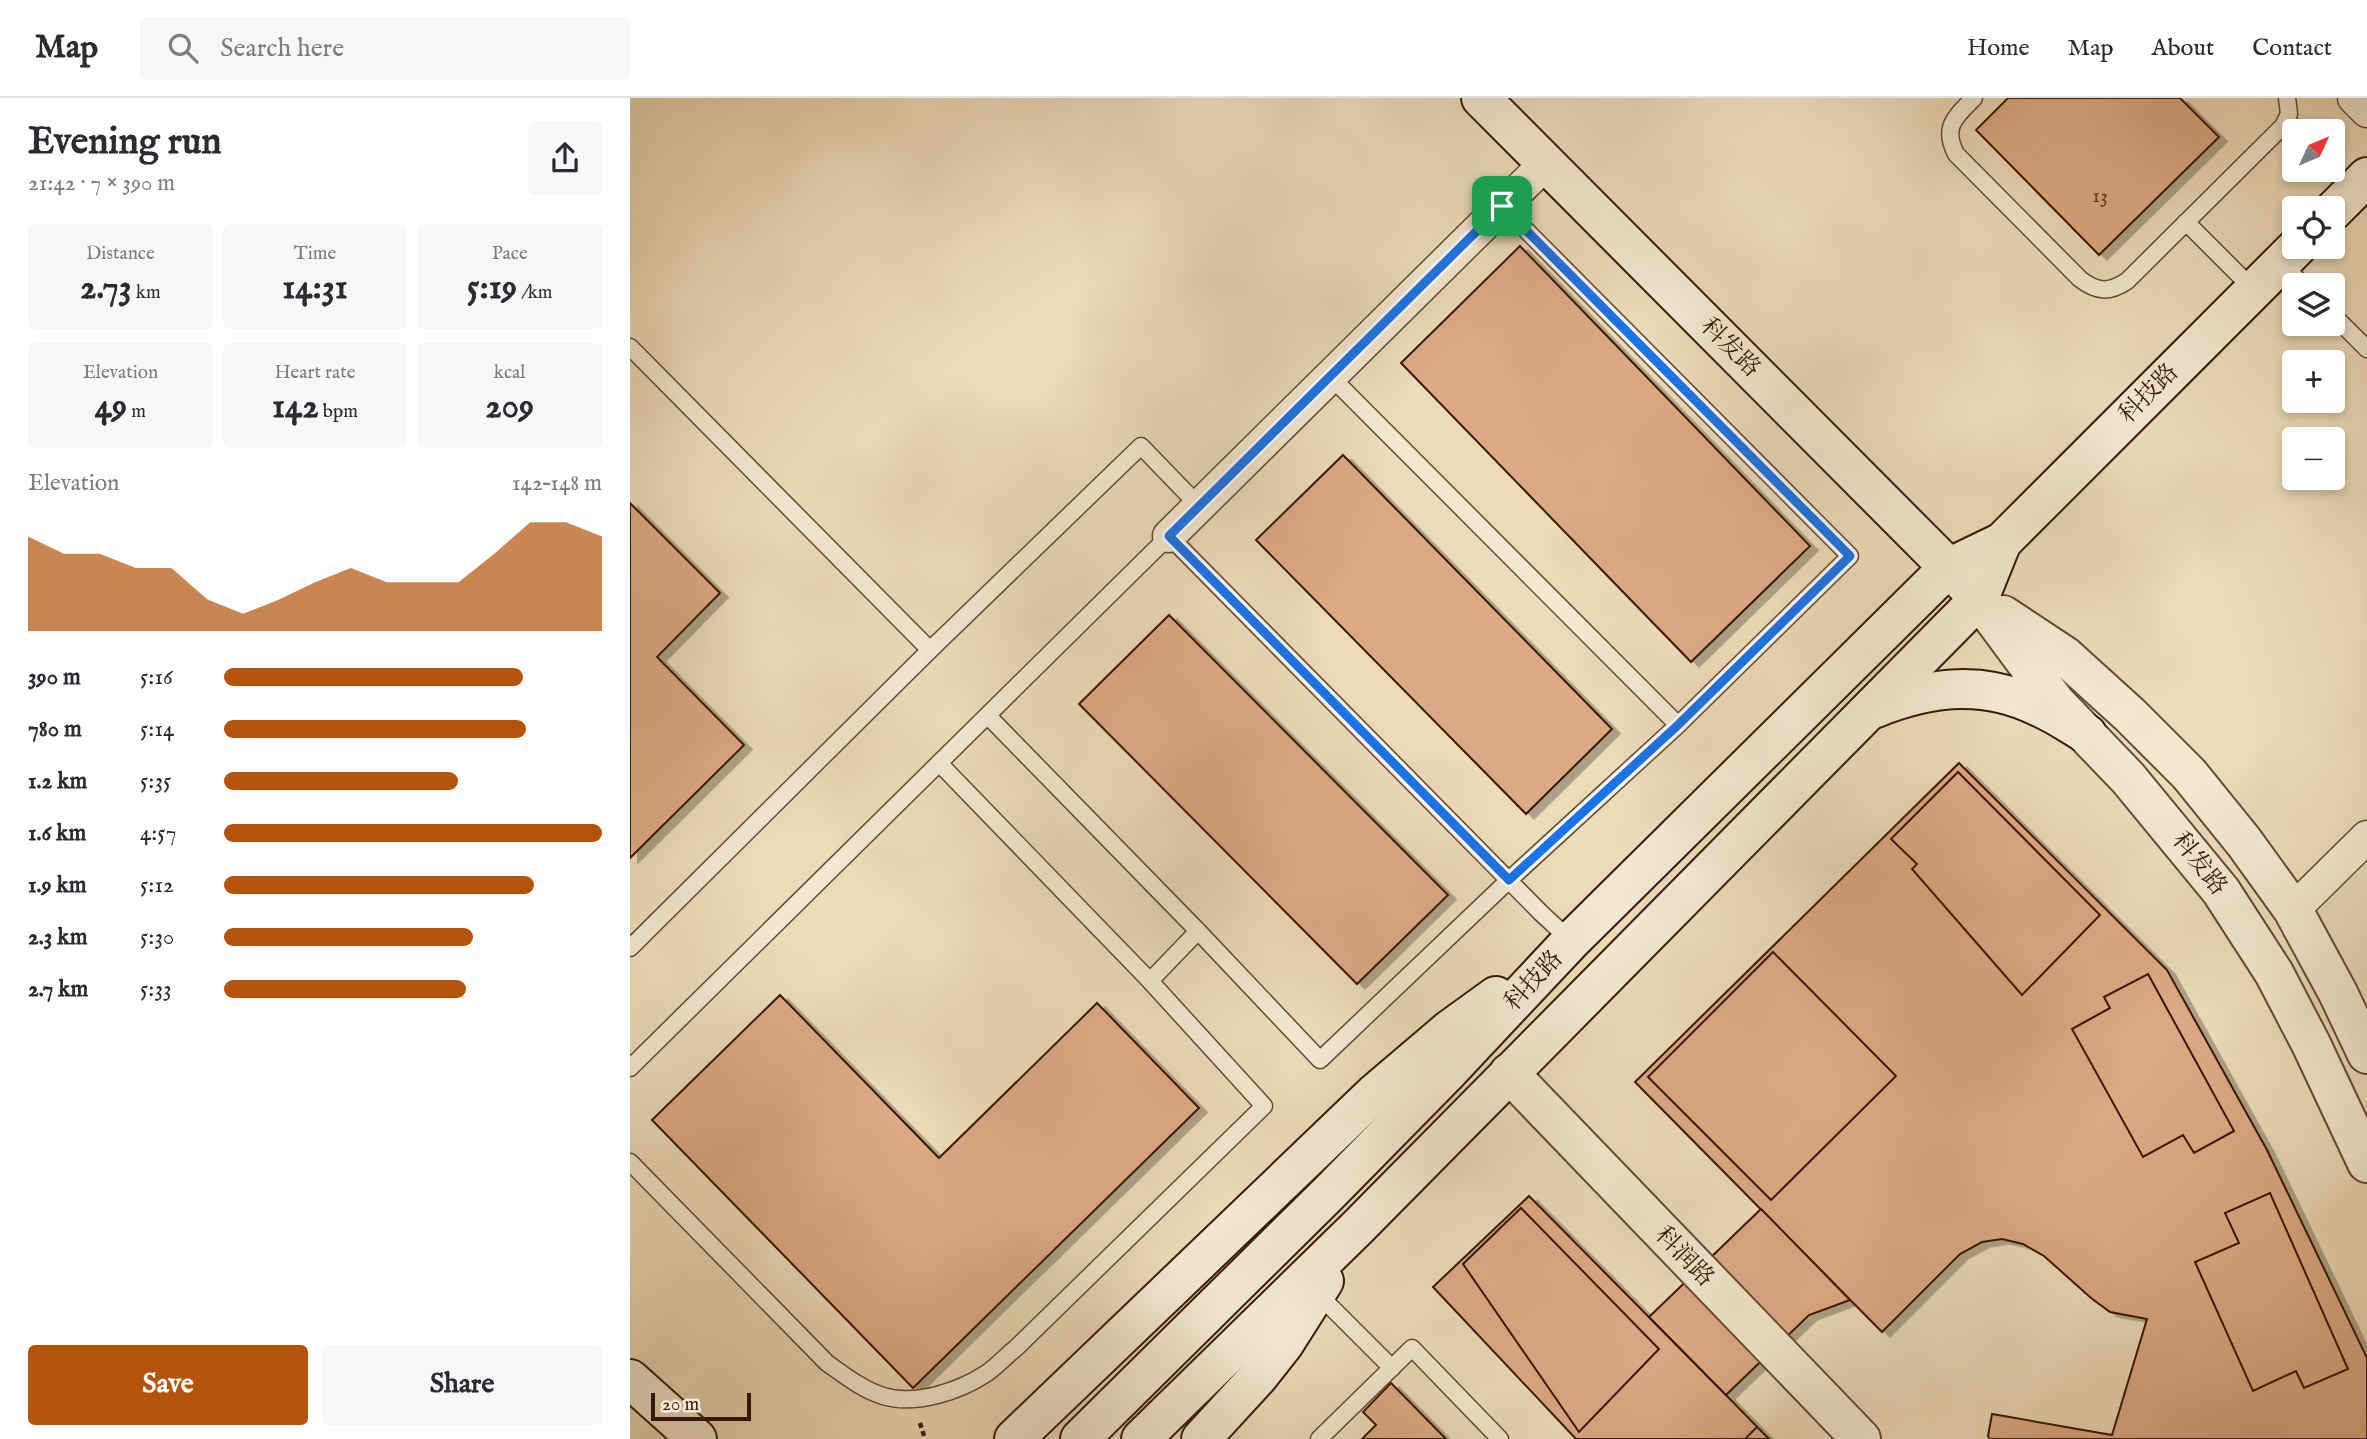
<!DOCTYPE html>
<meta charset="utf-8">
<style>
body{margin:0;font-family:"IM FELL English","Noto Serif SC",serif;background:#f7f7f7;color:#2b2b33;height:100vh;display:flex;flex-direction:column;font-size:26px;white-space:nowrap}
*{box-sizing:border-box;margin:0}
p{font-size:23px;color:#7c7c81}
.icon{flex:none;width:38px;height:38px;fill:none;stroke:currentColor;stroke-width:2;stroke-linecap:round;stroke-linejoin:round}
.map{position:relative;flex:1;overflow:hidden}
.drawer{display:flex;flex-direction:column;background:#fff;width:630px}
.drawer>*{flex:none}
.needle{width:46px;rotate:46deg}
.fabs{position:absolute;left:1652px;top:21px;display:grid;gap:14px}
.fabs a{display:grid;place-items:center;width:63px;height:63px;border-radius:7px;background:#fff;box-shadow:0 4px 10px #0003;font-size:35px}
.scale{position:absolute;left:21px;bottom:18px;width:100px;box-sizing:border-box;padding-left:7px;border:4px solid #381806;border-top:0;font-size:19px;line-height:24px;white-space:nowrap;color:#381806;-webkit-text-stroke:5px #f2e8d2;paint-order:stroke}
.pin{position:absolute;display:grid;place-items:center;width:60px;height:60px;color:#fff;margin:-30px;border-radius:14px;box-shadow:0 4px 10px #0006}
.round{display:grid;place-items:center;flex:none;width:74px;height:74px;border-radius:7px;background:#f7f7f7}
.head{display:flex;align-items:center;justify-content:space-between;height:119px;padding:0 28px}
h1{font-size:38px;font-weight:700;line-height:52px}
.figures{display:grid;grid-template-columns:repeat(3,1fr);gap:10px;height:119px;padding:7px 28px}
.figures div{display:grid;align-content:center;border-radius:7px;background:#f7f7f7;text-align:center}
.figures b{font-size:35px;font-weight:700}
.figures small{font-size:19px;font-weight:400}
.figures p{font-size:19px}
.chart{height:196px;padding:14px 28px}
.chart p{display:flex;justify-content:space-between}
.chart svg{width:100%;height:126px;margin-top:7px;fill:#b45309;opacity:.7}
.action{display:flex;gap:14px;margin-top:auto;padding:14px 28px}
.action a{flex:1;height:80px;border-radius:7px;background:#b45309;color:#fff;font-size:28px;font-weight:700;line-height:80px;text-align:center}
.action a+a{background:#f7f7f7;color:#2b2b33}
ul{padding:0 28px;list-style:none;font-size:23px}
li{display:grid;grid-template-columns:112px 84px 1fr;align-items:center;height:52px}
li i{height:18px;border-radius:9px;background:#b45309}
header{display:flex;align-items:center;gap:42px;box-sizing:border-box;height:98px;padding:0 35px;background:#fff;border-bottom:2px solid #e1e1e2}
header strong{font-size:33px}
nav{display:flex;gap:38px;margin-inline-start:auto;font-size:24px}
.search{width:490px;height:63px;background:#f7f7f7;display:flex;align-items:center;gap:18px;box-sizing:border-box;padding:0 24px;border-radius:7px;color:#7c7c81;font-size:26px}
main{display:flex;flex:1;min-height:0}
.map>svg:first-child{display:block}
.building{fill:#dda984;stroke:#381806;stroke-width:2;filter:url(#shadow)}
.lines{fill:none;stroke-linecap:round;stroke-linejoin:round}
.service-casing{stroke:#654933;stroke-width:19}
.minor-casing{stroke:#654933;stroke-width:35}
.tertiary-casing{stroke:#654933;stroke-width:42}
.secondary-casing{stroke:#381806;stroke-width:42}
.path{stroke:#381806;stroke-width:4.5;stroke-dasharray:5 3.5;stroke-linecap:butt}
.service{stroke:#f2e8d2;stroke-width:16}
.minor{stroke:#f2e8d2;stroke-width:32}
.tertiary{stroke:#f2e8d2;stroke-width:38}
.secondary{stroke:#f2e8d2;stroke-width:38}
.route-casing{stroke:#fff;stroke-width:14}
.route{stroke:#1a73e8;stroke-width:9}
.labels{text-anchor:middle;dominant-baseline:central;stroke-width:5;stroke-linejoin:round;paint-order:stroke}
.number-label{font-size:21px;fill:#613c26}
.street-label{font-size:24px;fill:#381806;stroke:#f2e8d2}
</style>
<header>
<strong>Map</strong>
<div class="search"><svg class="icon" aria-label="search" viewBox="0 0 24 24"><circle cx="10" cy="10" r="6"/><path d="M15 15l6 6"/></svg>Search here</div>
<nav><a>Home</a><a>Map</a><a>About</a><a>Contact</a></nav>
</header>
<main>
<section class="drawer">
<div class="head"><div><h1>Evening run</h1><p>21:42 · 7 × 390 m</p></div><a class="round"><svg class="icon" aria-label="share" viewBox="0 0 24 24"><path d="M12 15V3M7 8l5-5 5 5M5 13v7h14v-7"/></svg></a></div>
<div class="figures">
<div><p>Distance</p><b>2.73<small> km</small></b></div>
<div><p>Time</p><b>14:31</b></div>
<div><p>Pace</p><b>5:19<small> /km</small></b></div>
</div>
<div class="figures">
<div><p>Elevation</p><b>49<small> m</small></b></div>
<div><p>Heart rate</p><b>142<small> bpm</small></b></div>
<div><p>kcal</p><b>209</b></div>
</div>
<div class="chart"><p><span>Elevation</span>142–148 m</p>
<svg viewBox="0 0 160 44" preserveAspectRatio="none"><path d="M0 44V11L10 17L20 17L30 22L40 22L50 33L60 38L70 33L80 27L90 22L100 27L110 27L120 27L130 17L140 6L150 6L160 11V44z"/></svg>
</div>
<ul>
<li><b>390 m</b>5:16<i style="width:79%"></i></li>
<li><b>780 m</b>5:14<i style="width:80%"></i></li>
<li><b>1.2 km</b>5:35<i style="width:62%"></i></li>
<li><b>1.6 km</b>4:57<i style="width:100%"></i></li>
<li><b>1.9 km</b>5:12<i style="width:82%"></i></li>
<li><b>2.3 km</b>5:30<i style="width:66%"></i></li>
<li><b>2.7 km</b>5:33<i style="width:64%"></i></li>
</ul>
<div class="action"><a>Save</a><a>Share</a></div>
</section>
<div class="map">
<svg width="1737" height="1341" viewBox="0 0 1737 1341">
<defs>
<filter id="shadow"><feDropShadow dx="8" dy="4.5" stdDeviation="0" flood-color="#0004"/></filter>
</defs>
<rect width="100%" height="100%" fill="#ebdbb9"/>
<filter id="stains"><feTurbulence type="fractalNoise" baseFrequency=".00286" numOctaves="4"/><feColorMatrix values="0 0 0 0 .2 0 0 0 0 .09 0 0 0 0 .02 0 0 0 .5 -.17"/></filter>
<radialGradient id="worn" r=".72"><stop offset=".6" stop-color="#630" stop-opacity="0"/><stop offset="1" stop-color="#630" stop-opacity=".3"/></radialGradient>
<g class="building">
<polygon points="1378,0 1550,0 1589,39 1469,157 1346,32"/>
<polygon points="890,148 1180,448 1061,564 771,265"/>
<polygon points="713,357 982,631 896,716 626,442"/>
<polygon points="0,405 90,495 27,559 114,647 0,760"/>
<polygon points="539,517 818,797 727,886 449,606"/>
<polygon points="1329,665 1537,872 1637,1052 1737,1260 1737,1341 1360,1341 1358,1338 1362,1316 1482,1337 1517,1221 1480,1214 1461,1200 1414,1158 1393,1146 1372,1141 1352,1144 1330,1156 1252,1234 1005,984"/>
<polygon points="1328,674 1470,817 1392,897 1282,771 1287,766 1261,741"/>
<polygon points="1143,854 1266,978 1141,1102 1018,979"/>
<polygon points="1518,876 1604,1033 1564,1055 1553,1037 1513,1059 1442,931 1480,910 1474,899"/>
<polygon points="150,897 309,1060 467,905 569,1010 283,1290 22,1022"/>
<polygon points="1640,1095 1718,1271 1674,1290 1666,1273 1623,1293 1565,1164 1609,1145 1595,1115"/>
<polygon points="899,1098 1096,1297 1139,1341 946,1341 803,1189"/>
<polygon points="891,1110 1029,1251 949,1334 833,1166"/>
<polygon points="1131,1111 1220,1202 1179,1217 1096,1297 1019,1219"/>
<polygon points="761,1285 816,1341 732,1341 746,1327 733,1314"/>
<polygon points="1127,1329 1139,1341 1115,1341"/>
</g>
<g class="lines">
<g class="service-casing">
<g id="service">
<path d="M1344 0C1325 19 1312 29 1326 56L1450 181C1467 194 1479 195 1497 183L1653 28 1659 16 1657 0"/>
<polyline points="1556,124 1624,192"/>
<polyline points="1651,165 1673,187"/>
<polyline points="1703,217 1737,251"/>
<polyline points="0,249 300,552"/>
<polyline points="700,278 1048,627"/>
<polyline points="358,618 568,833 690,962 879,782 1048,627 1220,458 872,108"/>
<polyline points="0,850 300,552 511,348 569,408"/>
<polyline points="520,883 568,833"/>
<polyline points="0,970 539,438 911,815 941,843"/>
<path d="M0 1064 197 1265C214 1277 233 1292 253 1298 286 1308 330 1293 357 1275 367 1268 376 1258 386 1250L634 1008 520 883 309 665"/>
<polyline points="687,1195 762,1270"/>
<polyline points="689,1341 782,1250 870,1341"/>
</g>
</g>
<g class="minor-casing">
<g id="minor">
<polyline points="1724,0 1737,13"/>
<polyline points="539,438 916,65"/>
<polyline points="1663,812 1737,739"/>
</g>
</g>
<g class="tertiary-casing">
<g id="tertiary">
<polyline points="1349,501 1426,605 1498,680 1591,793 1644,875 1681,946 1737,1065"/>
<polyline points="1373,517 1435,558 1500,617 1559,676 1614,744 1663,812 1708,895 1737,956"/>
<polyline points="879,975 1231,1341"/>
</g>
</g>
<g class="secondary-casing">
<g id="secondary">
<polyline points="851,0 1336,487"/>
<polyline points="1703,113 1737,79"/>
<path d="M1246 610C1301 588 1354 582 1409 609 1426 616 1441 627 1457 636"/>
<polyline points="0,1281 67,1341"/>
<polyline points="384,1341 745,995 819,932 866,898"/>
<polyline points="450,1341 699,1095 816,976 941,843 1318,470 1372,444 1667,149"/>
<polyline points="511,1341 727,1130 1349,501 1372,444"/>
<polyline points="571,1341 628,1279 654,1246 694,1183"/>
</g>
</g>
<polyline class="path" points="290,1325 295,1341"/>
<use href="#service" class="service"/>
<use href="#minor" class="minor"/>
<use href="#tertiary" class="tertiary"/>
<use href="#secondary" class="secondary"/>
</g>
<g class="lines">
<g class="route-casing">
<polygon id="route" points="872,108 1220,458 1048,627 879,782 539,438"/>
</g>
<use href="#route" class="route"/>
</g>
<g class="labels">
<g class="number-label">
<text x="1470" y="98">13</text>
</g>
<g class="street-label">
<text transform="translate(1100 250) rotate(45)">科发路</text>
<text transform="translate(1519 296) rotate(-45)">科技路</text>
<text transform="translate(1569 766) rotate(52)">科发路</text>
<text transform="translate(904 883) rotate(-47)">科技路</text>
<text transform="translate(1054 1159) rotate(46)">科润路</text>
</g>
</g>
<rect width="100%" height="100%" filter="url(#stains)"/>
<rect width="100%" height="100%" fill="url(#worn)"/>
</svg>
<div class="fabs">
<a><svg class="needle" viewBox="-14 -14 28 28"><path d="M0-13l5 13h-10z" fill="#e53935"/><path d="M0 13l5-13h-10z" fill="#7c7c81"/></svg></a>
<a><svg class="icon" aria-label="locate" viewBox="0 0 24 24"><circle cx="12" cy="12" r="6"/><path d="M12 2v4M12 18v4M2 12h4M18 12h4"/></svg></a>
<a><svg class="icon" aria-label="layers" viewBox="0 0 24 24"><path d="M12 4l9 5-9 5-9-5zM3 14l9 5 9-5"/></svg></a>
<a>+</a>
<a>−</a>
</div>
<div class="scale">20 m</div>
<div class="pin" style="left:872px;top:108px;background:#1e9e55"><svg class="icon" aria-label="arrive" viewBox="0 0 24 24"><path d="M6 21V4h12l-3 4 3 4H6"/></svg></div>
</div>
</main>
